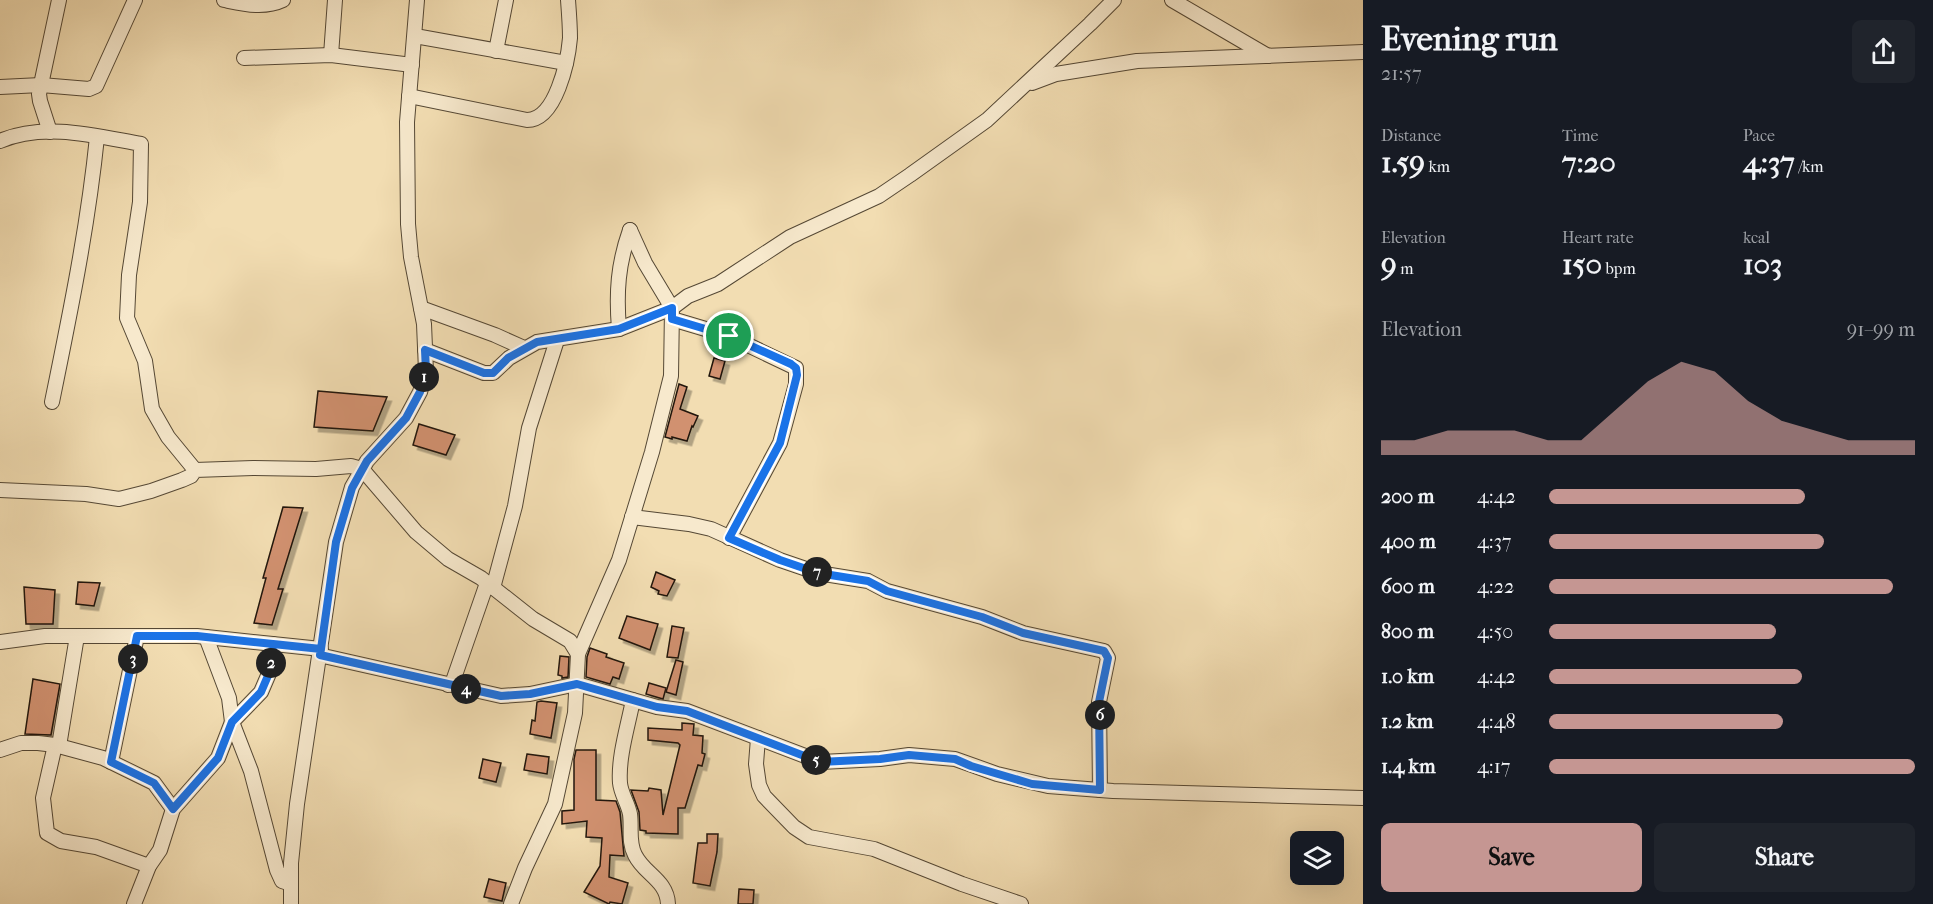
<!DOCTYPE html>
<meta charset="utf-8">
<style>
body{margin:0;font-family:"IM FELL French Canon",serif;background:#20242c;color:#f1f3f6;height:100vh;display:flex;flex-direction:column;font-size:22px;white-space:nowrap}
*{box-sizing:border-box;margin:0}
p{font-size:20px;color:#9ea1a6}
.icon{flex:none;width:33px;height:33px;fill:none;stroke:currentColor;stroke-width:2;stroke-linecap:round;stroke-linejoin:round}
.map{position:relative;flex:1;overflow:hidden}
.drawer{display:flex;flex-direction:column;background:#171b24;width:570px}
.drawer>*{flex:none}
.controls{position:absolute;left:1290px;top:831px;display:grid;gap:12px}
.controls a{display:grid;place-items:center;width:54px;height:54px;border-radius:9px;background:#171b24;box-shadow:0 6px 24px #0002;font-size:30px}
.pin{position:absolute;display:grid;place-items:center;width:51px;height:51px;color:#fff;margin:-26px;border:3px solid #fff;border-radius:50%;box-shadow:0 2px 6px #0007}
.km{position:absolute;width:30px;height:30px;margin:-15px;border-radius:50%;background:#222;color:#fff;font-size:16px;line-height:30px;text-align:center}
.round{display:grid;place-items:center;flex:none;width:63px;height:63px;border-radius:9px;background:#20242c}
.summary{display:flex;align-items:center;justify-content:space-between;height:102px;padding:0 18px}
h1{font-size:33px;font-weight:700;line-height:45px}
.figures{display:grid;grid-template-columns:repeat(3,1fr);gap:9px;height:102px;padding:6px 18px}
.figures div{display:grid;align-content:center}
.figures b{font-size:30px;font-weight:700}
.figures small{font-size:16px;font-weight:400}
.figures p{font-size:16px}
.chart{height:168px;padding:12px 18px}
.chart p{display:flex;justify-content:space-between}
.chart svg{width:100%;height:108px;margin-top:6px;fill:#c59692;opacity:.7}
.action{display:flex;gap:12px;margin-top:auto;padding:12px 18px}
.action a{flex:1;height:69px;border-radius:9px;background:#c59692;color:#111;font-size:24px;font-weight:700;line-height:69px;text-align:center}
.action a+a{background:#20242c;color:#f1f3f6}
ul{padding:0 18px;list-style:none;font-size:20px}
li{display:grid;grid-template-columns:96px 72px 1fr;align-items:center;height:45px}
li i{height:15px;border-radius:8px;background:#c59692}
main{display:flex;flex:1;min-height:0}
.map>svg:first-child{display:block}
.building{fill:#d19170;stroke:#21160b;stroke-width:1.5;filter:url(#shadow)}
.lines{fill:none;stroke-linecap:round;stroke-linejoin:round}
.minor-casing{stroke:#554835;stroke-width:16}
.minor{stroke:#f7e9cd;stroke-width:14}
.route-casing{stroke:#fff;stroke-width:12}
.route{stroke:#1a73e8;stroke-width:8}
</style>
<main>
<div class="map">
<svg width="1363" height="904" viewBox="0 0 1363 904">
<defs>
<filter id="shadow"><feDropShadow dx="4.5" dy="4.5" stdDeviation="0" flood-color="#0004"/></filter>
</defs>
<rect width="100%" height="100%" fill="#f2ddb2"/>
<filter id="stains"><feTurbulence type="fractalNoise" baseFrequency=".00333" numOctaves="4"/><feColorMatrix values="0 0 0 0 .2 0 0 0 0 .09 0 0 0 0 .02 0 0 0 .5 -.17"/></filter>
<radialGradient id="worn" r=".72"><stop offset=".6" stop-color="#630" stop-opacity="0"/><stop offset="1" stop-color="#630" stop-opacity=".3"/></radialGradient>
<g class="building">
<polygon points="714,358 725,361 720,379 709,376"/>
<polygon points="679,384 687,387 680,409 698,416 693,427 692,426 687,441 672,437 672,439 665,437"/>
<polygon points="318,391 387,397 373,431 314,427"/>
<polygon points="419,424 455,435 446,455 413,445"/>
<polygon points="283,507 303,508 278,589 283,589 272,625 254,623 266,578 263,578"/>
<polygon points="656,572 675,580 667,596 658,594 659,591 651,587"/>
<polygon points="78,582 100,583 94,606 76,604"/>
<polygon points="24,587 55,590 53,624 26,624"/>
<polygon points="627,616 658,624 650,650 619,638"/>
<polygon points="672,626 684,628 678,658 667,657"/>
<polygon points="590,648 607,654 606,657 624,663 619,679 613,677 610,684 586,677 587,657"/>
<polygon points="560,656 569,657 568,677 562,678 562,676 558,675"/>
<polygon points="676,660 683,662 676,695 666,692"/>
<polygon points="33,679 60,684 51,735 25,734"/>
<polygon points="649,683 666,688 663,699 646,694"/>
<polygon points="541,701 557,703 551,738 530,734 532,720 535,721 537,702"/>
<polygon points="682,723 694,724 693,735 703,736 702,753 705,754 702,766 698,765 685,808 678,808 678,834 646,833 646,831 640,830 639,812 631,790 648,791 649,788 661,790 663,815 680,745 678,743 648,740 648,728 682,730"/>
<polygon points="576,750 596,750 596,800 616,801 620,812 624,856 610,855 609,877 628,883 622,904 610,902 609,904 584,892 600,866 602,838 586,837 587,821 562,824 562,811 574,810 574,759"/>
<polygon points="527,754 549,757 547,774 524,770"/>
<polygon points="483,759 501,763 496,782 479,778"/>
<polygon points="707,834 718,834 717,852 710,886 693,883 698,843 707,843"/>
<polygon points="489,879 506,883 502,901 484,897"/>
<polygon points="739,889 754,890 753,904 738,904"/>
</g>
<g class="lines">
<g class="minor-casing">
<g id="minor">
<path d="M224 0C244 4 264 9 283 0"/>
<polyline points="1172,0 1268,56"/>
<polyline points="415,36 566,63"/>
<polyline points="496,51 506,0"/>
<polyline points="331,55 335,0"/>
<polyline points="244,58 331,55 412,65"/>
<polyline points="1032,83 1056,74 1137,61 1363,52"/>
<polyline points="0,87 41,85 89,89 96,86 135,0"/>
<path d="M409 96 527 120C556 120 568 61 570 38 570 26 569 13 568 0"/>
<polyline points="50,132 40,101 39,94 59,0"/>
<path d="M0 141C44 122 96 136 141 144L140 202 129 275 127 318 145 361 152 409 168 437 195 470"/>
<polyline points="421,308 495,335 524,348"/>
<polyline points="672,319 729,336 796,368 796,384 780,443 729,538"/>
<path d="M619 329C616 292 618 264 630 230"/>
<polyline points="425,350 484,373 493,373 509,358 537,342 619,329 672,308 688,296 718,284 790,237 879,196 910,175 987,120 1090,24 1114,0"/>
<path d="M52 402C70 314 88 226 97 137"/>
<polyline points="0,490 86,494 119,499 151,491 182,480 191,476 195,470 253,468 316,469 351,466 362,469 416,532 448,559 481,578 533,619 570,641 578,654"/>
<polyline points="632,517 689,524 711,529 780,560 818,573 868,581 887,591 982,617 1023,633 1104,651 1108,658 1099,702 1100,790"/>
<polyline points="493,588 515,506 529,428 557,340"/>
<polyline points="206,637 229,698 232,722 251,771 277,870 282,881 291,884"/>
<polyline points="0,642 45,636 197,636 321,649"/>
<polyline points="319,655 501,696 530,694 577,684 657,707 687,711 821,762 880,759 909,755 955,759 997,774 1048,786 1113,791 1363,798"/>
<polyline points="448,685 453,681 487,583"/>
<path d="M633 700C628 726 618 757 620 783 621 794 628 803 630 814 632 828 628 842 635 855 644 874 667 880 668 904"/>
<polyline points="758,738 756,764 759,785 764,796 794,827 809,837 874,849 962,884 1021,904"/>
<polyline points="55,745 43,798 47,833 61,841 96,847 149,866"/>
<polyline points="59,746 77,636"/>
<polyline points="0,750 21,743 38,743 55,745 103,758 154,783 173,809"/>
<polyline points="111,762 137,636"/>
<polyline points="134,904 149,866 160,850 173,809 218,758 232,722 261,692 270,671 273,644"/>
<polyline points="291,904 291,863 297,804 336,542 352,487 367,461 406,418 420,392 426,371 424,324 411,257 408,224 407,122 417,0"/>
<polyline points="511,904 525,868 555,804 575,713 578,654 619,560 652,452 671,376 672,308 645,263 630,230"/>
</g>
</g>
<use href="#minor" class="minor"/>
</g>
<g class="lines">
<g class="route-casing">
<polyline id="route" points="729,336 672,319 672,308 619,329 537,342 508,358 493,373 484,373 425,350 426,371 420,392 406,418 367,461 352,488 336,542 321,649 273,644 270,671 261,692 232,722 218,758 173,809 154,783 111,762 137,636 197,636 206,637 321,649 320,655 501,696 530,694 577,684 657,707 687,711 820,762 880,759 909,755 955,759 971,766 1032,784 1100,790 1099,702 1108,658 1104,651 1023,633 982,617 887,591 868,581 818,573 780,560 729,538 780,443 797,375 796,368 791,364 729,336"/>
</g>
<use href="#route" class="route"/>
</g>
<rect width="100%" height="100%" filter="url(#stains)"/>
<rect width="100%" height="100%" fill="url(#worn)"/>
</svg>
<div class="controls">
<a><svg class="icon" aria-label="layers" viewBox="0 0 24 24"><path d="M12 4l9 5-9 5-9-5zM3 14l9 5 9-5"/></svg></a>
</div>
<div class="pin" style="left:729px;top:336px;background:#1e9e55"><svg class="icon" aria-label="arrive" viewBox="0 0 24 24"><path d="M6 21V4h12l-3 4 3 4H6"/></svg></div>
<b class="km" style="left:424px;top:377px">1</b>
<b class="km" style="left:271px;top:663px">2</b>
<b class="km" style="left:133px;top:659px">3</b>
<b class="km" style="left:466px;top:689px">4</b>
<b class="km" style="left:816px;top:760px">5</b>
<b class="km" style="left:1100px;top:715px">6</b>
<b class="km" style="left:817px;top:572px">7</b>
</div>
<section class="drawer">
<div class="summary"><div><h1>Evening run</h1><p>21:57</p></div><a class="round"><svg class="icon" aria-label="share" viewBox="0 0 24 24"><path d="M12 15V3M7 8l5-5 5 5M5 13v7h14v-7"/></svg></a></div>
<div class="figures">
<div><p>Distance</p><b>1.59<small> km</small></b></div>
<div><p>Time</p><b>7:20</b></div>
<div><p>Pace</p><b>4:37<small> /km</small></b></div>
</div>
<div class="figures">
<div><p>Elevation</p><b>9<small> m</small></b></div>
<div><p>Heart rate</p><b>150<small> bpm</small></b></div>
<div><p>kcal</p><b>103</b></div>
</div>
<div class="chart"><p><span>Elevation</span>91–99 m</p>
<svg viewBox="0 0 160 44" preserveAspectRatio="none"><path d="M0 44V38L10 38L20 34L30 34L40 34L50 38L60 38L70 26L80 14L90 6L100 10L110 22L120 30L130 34L140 38L150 38L160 38V44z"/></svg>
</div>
<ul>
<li><b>200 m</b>4:42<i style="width:70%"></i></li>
<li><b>400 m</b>4:37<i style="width:75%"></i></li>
<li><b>600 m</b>4:22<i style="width:94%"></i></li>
<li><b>800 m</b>4:50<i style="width:62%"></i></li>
<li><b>1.0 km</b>4:42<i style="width:69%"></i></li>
<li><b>1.2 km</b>4:48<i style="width:64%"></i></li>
<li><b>1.4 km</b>4:17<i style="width:100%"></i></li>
</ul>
<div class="action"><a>Save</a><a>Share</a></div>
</section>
</main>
